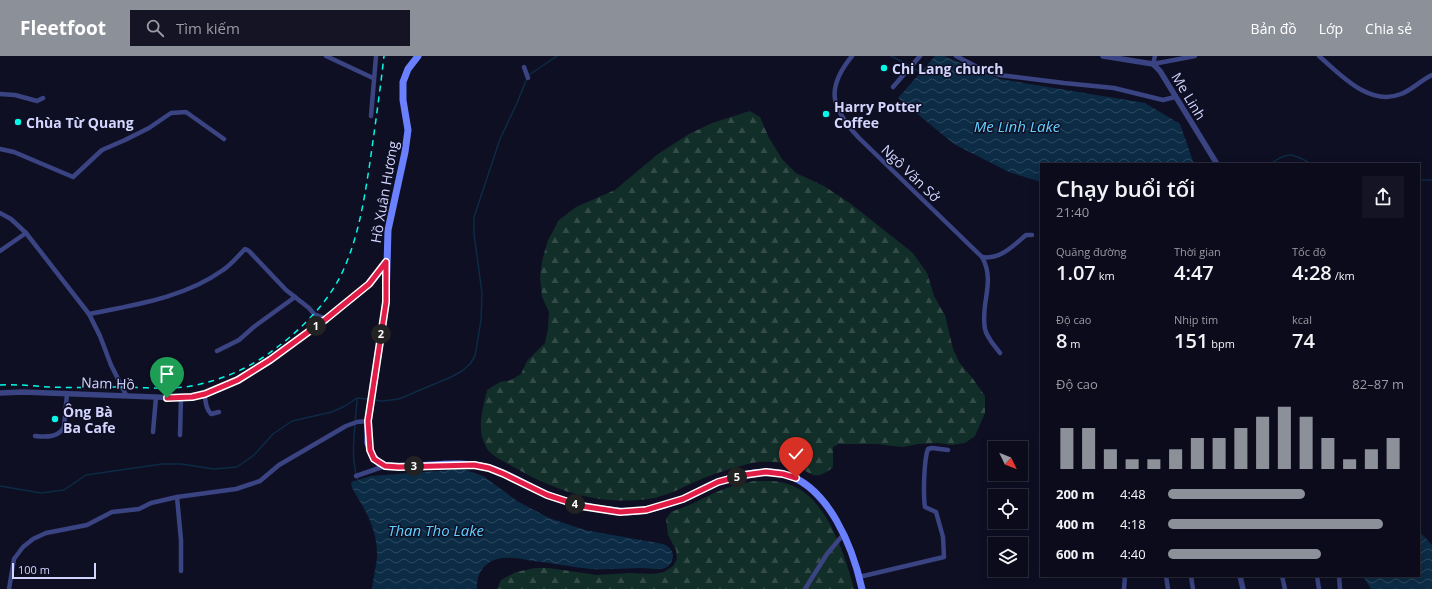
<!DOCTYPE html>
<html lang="vi">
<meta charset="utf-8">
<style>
body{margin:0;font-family:"Open Sans",sans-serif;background:#141424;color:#f1f3f6;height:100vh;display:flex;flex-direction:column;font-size:15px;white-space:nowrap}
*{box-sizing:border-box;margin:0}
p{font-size:13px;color:#9a9ba3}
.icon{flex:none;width:22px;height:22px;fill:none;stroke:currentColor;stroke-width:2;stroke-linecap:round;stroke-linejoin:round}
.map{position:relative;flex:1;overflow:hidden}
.panel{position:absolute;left:1040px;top:107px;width:380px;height:414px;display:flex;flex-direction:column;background:#0b0b1b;border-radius:0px;box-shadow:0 2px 10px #0003,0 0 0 1px #2b2b3a}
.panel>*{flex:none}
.needle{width:26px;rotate:133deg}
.fabs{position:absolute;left:988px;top:385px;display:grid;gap:8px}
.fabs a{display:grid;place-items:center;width:40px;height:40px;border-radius:0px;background:#0b0b1b;box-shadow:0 2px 10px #0003,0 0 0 1px #2b2b3a;font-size:20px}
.scale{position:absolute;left:12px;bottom:10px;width:84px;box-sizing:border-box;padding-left:4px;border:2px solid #d2d5fe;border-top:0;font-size:11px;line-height:14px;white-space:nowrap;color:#d2d5fe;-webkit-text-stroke:3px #0f0f24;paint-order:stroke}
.pin{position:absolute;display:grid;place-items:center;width:34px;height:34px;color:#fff;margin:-41px -17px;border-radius:50% 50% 50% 0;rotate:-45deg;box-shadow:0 0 4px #0007}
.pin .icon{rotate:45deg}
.km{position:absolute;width:20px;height:20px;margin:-10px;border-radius:50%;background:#222;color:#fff;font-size:11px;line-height:20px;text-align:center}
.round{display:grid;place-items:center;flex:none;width:42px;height:42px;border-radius:0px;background:#141424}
.overview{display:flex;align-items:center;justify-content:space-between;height:68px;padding:0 16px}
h1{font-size:22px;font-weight:600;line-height:30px}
.metrics{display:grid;grid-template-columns:repeat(3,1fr);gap:6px;height:68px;padding:4px 16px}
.metrics div{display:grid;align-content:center}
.metrics b{font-size:20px;font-weight:600}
.metrics small{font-size:11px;font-weight:400}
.metrics p{font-size:11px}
.chart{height:112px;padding:8px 16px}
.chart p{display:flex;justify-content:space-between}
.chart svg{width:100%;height:72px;margin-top:4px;stroke:#8c9099;stroke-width:6}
ul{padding:0 16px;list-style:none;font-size:13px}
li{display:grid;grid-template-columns:64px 48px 1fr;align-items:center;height:30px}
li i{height:10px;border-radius:5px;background:#8c9099}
header{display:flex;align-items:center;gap:24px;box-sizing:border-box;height:56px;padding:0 20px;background:#8c9099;color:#fff}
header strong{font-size:19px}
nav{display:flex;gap:22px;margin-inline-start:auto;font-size:14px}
.search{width:280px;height:36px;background:#141424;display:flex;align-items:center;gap:10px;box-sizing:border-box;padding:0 14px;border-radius:0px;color:#9a9ba3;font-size:15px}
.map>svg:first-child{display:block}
.forest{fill:url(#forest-firs)}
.water{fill:url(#water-waves)}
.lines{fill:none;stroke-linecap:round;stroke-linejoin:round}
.stream{stroke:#0c2b45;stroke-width:1.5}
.minor{stroke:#3a4482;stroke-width:4.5}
.tertiary{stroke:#3a4482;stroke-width:5.5}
.secondary{stroke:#6a80fd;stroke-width:7}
.rail{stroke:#04f8e6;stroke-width:1.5;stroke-dasharray:6 5;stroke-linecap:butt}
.route-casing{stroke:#fff;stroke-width:8}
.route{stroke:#e11d48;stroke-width:5}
.poi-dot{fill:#04f8e6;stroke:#0f0f24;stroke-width:1.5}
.labels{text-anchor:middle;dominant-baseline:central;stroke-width:3;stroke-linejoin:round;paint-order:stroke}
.poi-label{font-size:14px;font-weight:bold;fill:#d2d5fe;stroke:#0f0f24;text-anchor:start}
.street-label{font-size:14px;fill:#d2d5fe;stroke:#0f0f24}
.water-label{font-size:15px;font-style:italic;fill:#62d0fd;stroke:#0f0f24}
</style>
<header>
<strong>Fleetfoot</strong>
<div class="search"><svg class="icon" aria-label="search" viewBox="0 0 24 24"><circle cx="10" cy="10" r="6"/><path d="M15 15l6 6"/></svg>Tìm kiếm</div>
<nav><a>Bản đồ</a><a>Lớp</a><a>Chia sẻ</a></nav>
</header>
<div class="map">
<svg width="1432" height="533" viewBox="0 0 1432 533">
<defs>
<pattern id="forest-firs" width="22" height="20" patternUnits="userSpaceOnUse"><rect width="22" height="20" fill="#122e28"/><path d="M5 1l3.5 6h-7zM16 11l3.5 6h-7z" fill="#344b48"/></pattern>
<pattern id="water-waves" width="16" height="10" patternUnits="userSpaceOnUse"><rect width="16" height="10" fill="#0c2b45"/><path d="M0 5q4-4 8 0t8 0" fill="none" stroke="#2e4961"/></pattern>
</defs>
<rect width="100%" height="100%" fill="#0f0f24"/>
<g class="forest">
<path d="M750 55 760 61 769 82 782 103 796 117 824 130 851 148 913 197 927 217 934 240 945 259 953 293 959 306 973 323 985 340V357L975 380 965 387 952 389 938 387 918 388 902 391 877 388H839L833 391V411C812 429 810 413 790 408 776 405 761 405 748 408 733 412 719 416 704 422 687 429 672 438 654 442 603 451 556 436 512 410 503 405 491 400 486 391 476 373 483 352 487 334L500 326 511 324 521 318 527 305 545 287 548 273 549 256 542 241 540 221 542 205 548 184 559 164 576 151 615 134 658 98 689 78 712 67Z"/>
<path d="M754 425C766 425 777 424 788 428 826 439 845 499 854 533H497L501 524 516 516 535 512H549L597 519 629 517 653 518 664 516 673 510 677 503 676 494 668 479 666 463 671 456 692 448 716 436 736 429Z"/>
</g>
<g class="water">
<polygon points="935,0 944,0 1000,23 1145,47 1180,68 1194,108 1041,108 1041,126 1009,116 954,88 898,42"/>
<path d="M463 413 483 420 517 445 549 462 585 474 663 488C668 490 672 493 673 499 673 503 671 509 667 511 660 515 650 512 642 512 625 512 608 514 591 513 572 511 552 507 533 505 522 503 509 500 497 503 483 507 476 519 477 533H372C373 522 376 512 377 502 378 474 366 455 352 432L351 426 371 420Z"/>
<polygon points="1419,475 1432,489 1432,533 1371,533 1363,520 1419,520"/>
</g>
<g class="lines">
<g class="stream">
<polyline points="891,0 912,11 922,18"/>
<polyline points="529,19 557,0"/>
<path d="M1270 108C1291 94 1292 98 1312 108"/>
<polyline points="1419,124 1432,124"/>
<path d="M357 342C356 369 349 399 358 425"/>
<polyline points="373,344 383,345 399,343 451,321 462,315 470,308 475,300 481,264 482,237 474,178 474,161 500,83 517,47 527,22"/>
<polyline points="0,430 41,437 64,434 86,419 162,408 181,408 214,413 237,411 254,399 273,378 292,365 332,356 345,350 357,342 369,343"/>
</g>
<g class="minor">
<polyline points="326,0 373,22"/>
<path d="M852 0C825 33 831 52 859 82L982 201C996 226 980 247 985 273 987 282 994 289 1000 297"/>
<polyline points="956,0 979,12 999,19 1064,27 1114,32 1163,44 1175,41"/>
<polyline points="1155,0 1153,8 1195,0"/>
<path d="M1319 0C1340 18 1369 51 1401 38 1412 34 1421 24 1432 19"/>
<polyline points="524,11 528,22"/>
<polyline points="893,31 920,0"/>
<polyline points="0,38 15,39 37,45 43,42"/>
<polyline points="371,60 376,0"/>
<polyline points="0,93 14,96 73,121 102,94 125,84 149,72 171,57 186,56 224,83"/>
<polyline points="0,157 11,163 26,177 89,258 100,280 111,309 126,339"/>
<polyline points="0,195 26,177"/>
<path d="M982 201C1000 204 1013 190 1026 179H1032"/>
<path d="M89 258C134 249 184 242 223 214 231 209 238 200 245 193L249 195 286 234 309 252 314 258 326 263"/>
<polyline points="217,295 239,284 255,270 295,241"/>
<path d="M205 338C205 346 206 353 211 358L219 356"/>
<polyline points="153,376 156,341"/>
<polyline points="180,379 181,342"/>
<path d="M35 380C46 381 58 382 64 371L67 338"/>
<polyline points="356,420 385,410"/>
<polyline points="177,441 181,484 181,515"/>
<polyline points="1166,520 1168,533"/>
<polyline points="1191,520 1193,533"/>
<polyline points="1282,520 1285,533"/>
<polyline points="1317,520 1319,533"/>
<polyline points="1339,520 1340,533"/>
<path d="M859 521 944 501 943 481 936 456 925 451C923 439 924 403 928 393L932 392 948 394"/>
<polyline points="9,533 14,503 23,491 33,483 46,477 87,469 112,456 139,453 151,447 177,441 236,433 260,425 279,409 346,370 357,366 368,365"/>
<polyline points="805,533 827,498 843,479"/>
<polyline points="1124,533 1125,520"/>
</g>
<g class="tertiary">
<polyline points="1103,0 1153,8 1160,15 1217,108"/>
<polyline points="0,337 22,336 181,342 205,338 237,325 270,304 326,263 369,228 386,206"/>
<polyline points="1240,520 1243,533"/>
</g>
<path class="secondary" d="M418 0 408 13 403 26V44L408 74 405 96 388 174 386 246 368 365V387L372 399 379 407 385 410H391C423 412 458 403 490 412 510 418 528 431 548 439 570 448 594 453 618 455 639 458 663 450 683 443 695 438 706 430 719 426 738 419 763 413 784 418 829 430 853 492 862 533"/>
<path class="rail" d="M0 329C16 328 33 330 49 331 73 332 98 331 122 331 139 331 157 333 174 332 206 330 241 317 268 298 296 278 324 252 340 221 358 185 364 145 370 106 375 71 380 35 384 0"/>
</g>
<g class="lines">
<g class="route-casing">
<polyline id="route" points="167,342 192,341 205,338 238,324 270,304 326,263 369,228 386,206 386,246 368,365 370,394 374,403 385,410 399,411 474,409 489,412 504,418 547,439 581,450 620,456 646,454 683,443 718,426 744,419 766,416 783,418 796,422"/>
</g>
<use href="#route" class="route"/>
</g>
<g class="poi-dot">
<circle cx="884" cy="12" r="4"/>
<circle cx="826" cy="58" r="4"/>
<circle cx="18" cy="66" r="4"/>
<circle cx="55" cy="363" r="4"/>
</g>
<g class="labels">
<g class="poi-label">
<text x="892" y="12">Chi Lang church</text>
<text x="834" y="50">Harry Potter<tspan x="834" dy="16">Coffee</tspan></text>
<text x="26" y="66">Chùa Từ Quang</text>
<text x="63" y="355">Ông Bà<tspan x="63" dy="16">Ba Cafe</tspan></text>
</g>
<g class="street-label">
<text transform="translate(1189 40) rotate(59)">Me Linh</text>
<text transform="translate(911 117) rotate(44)">Ngô Văn Sở</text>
<text transform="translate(384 136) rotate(-80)">Hồ Xuân Hương</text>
<text transform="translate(108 327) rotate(2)">Nam Hồ</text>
</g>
<g class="water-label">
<text x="1017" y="70">Me Linh Lake</text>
<text x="436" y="474">Than Tho Lake</text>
</g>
</g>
</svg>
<div class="fabs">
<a><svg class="needle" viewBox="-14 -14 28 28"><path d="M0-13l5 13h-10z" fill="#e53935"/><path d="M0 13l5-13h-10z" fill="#9a9ba3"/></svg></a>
<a><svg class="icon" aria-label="locate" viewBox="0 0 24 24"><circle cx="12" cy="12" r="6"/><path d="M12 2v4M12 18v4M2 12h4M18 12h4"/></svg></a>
<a><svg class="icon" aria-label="layers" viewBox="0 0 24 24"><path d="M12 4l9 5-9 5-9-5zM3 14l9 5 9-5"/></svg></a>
</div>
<div class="scale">100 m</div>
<div class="pin" style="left:167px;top:342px;background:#1e9e55"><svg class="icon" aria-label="arrive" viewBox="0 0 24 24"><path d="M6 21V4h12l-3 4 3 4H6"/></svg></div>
<div class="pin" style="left:796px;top:422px;background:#d93025"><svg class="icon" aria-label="check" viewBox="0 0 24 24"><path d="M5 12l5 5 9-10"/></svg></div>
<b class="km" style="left:316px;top:270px">1</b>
<b class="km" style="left:381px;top:278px">2</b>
<b class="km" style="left:414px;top:410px">3</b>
<b class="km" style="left:575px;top:448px">4</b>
<b class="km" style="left:737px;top:421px">5</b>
<section class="panel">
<div class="overview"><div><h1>Chạy buổi tối</h1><p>21:40</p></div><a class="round"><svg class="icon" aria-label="share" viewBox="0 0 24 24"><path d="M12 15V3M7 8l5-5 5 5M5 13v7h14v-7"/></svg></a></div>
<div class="metrics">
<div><p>Quãng đường</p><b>1.07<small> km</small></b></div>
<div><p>Thời gian</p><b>4:47</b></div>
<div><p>Tốc độ</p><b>4:28<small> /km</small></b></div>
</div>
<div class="metrics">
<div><p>Độ cao</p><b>8<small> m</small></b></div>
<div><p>Nhịp tim</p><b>151<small> bpm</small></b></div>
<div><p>kcal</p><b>74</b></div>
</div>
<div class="chart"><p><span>Độ cao</span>82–87 m</p>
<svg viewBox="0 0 160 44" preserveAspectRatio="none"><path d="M5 44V19M15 44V19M25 44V32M35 44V38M45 44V38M55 44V32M65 44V25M75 44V25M85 44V19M95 44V12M105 44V6M115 44V12M125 44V25M135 44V38M145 44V32M155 44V25"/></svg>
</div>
<ul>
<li><b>200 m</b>4:48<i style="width:58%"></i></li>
<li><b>400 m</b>4:18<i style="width:91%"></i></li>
<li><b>600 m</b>4:40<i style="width:65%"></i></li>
</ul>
</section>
</div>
